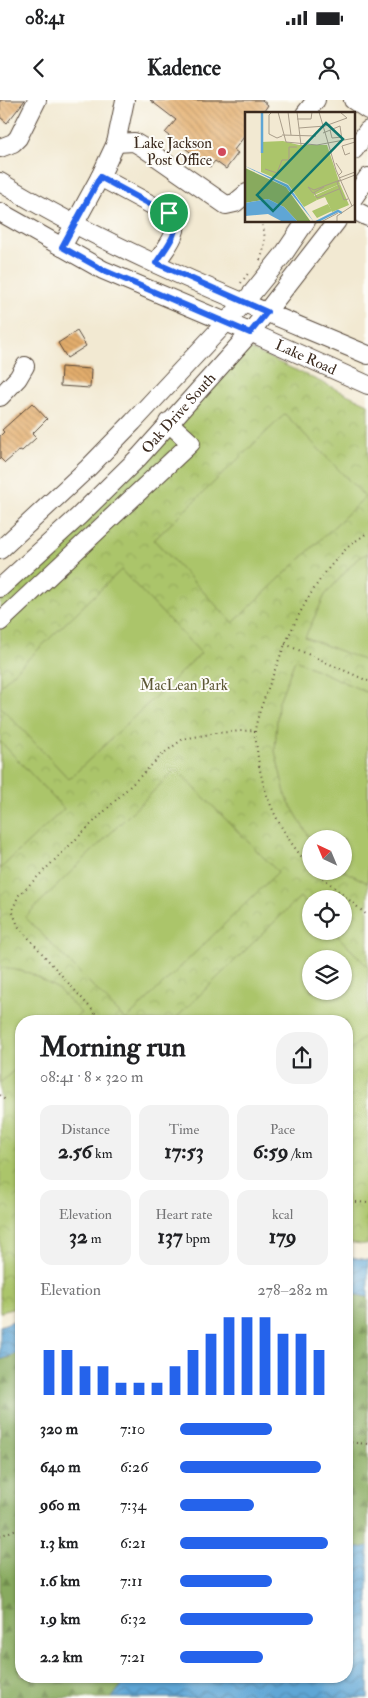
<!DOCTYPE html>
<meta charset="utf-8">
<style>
body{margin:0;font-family:"IM FELL Double Pica",serif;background:#f2f2f2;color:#202124;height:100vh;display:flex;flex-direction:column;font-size:19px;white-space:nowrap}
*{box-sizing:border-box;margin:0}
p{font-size:16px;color:#757577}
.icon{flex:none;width:28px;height:28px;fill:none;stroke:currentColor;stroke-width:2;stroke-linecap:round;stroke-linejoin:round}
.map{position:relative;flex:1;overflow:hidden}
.details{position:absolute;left:15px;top:915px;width:338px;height:668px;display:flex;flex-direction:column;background:#fff;border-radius:20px;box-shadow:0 1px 4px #0004}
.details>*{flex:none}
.needle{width:32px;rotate:316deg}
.buttons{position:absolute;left:302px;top:730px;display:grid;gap:10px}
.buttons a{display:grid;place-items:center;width:50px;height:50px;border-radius:50%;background:#fff;box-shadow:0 1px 4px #0004;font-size:25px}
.pin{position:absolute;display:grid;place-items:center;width:42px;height:42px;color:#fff;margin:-21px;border:2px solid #fff;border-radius:50%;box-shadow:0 1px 5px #0007}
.round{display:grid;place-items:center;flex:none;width:52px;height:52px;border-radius:20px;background:#f2f2f2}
.head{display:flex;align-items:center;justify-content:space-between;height:85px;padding:0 25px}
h1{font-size:28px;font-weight:800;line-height:38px}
.metrics{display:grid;grid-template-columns:repeat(3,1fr);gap:8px;height:85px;padding:5px 25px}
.metrics div{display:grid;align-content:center;border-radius:12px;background:#f2f2f2;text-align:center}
.metrics b{font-size:21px;font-weight:800}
.metrics small{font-size:14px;font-weight:400}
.metrics p{font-size:14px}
.chart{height:140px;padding:10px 25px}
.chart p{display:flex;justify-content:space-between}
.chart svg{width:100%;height:90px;margin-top:5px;stroke:#2563eb;stroke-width:6}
ul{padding:0 25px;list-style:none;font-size:16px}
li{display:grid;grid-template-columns:80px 60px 1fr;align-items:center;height:38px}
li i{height:12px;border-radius:6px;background:#2563eb}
.status{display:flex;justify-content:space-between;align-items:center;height:35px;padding:0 25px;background:#fff;direction:ltr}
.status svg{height:14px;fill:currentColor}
header{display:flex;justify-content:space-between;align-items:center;height:65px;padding:0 25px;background:#fff;font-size:22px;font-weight:800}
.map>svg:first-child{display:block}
.forest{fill:url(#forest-firs);stroke:#626a3e}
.park{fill:url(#park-crowns);stroke:#737844;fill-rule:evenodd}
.pitch{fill:#abc56a;stroke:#737844;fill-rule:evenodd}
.water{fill:url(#water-waves);stroke:#4d687a}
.building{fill:url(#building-back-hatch)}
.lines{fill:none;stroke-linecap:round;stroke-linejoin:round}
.minor-casing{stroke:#564739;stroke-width:20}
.path{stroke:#564739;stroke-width:2;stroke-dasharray:1 4;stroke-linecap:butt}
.minor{stroke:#fff;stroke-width:18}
.route-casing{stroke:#fff;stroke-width:10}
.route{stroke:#2563eb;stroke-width:6}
.poi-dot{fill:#d1495b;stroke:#fdfcf7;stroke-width:2}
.labels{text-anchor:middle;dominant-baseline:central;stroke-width:4;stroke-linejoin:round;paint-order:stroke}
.poi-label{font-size:15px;fill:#3b2a1e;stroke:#fdfcf7;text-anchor:end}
.street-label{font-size:15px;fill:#3b2a1e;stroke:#fdfcf7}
.park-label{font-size:15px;fill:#5d5835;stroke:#fdfcf7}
.inset-river{fill:none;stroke:#5fa6d5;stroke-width:2.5}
.inset-road{fill:none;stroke:#a99d8a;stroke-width:1}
.view{fill:#0f766e;fill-opacity:0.15;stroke:#0f766e;stroke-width:2.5}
.inset-edge{fill:none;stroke:#3b2a1e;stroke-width:2.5}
</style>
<div class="status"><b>08:41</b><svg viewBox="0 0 49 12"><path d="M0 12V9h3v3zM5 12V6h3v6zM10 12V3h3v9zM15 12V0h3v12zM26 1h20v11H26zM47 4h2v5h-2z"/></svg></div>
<header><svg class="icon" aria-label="back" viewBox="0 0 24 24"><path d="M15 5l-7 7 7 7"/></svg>Kadence<svg class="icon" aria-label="person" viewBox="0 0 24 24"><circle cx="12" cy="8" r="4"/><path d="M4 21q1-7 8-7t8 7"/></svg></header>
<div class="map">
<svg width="368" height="1598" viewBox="0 0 368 1598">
<defs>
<pattern id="forest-firs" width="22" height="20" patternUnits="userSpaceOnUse" patternTransform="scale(1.25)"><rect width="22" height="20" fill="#88aa5e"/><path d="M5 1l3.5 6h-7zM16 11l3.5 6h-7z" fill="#708b4d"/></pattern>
<pattern id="park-crowns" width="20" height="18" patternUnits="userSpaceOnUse" patternTransform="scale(1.25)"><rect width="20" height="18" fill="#abc56a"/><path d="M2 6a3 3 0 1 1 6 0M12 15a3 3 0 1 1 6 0" fill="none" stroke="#94a95b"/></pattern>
<pattern id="water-waves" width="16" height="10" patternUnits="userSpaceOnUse" patternTransform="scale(1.25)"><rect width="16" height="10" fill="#5fa6d5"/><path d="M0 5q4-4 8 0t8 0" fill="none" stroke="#5087ac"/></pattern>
<pattern id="building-back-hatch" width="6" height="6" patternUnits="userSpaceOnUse" patternTransform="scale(1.25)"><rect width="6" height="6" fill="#e4ae6d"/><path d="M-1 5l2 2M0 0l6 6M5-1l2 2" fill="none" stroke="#ba8e59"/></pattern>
</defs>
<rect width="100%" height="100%" fill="#fdfcf7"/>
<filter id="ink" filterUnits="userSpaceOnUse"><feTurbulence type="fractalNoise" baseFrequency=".02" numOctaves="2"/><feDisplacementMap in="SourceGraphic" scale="10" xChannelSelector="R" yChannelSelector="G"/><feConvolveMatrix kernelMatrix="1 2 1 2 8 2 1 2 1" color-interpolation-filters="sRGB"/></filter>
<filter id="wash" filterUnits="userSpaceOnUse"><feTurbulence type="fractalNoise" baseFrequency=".0096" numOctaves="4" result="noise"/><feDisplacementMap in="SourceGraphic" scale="20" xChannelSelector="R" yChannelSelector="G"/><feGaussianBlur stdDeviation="1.12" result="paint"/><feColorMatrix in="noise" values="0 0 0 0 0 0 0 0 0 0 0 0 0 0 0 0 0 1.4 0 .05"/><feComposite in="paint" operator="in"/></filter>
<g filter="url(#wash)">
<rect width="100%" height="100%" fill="#f2e9d2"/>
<g class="forest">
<polygon points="346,1193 368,1197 368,1446 346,1451"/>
<polygon points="21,1252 21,1576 129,1576 112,1598 0,1598 0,1260"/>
</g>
<path class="park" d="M248 248 368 304V1145L346 1142V921H21V1205L0 1213V491ZM311 739H344V771H311ZM311 799H344V831H311ZM311 859H344V891H311Z"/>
<g class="pitch">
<polygon points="285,314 365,397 233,523 154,440"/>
<polygon points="368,453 368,562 305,537 325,495 357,459"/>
<polygon points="121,470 201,553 69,679 0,606 0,586"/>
<polygon points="295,560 368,593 368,783 344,771 344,739 311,739 311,740 286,697 275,651 278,604"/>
<polygon points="0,641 64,709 0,769"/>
<polygon points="176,669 278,772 126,920 25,817"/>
<path d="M300 797 311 809V831H333L368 867V933L346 954V921H173ZM311 859H344V891H311Z"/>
<polygon points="0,867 30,873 58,889 81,913 71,921 21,921 21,964 0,983"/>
</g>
<g class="water">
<polygon points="346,1156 368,1160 368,1197 346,1193"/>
<polygon points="21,1218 21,1252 0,1260 0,1226"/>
<polygon points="368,1446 368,1598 112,1598 129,1576 346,1576 346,1451"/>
</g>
<g id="blocks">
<g class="building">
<polygon points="0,0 25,0 7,23 0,17"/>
<polygon points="150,0 262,0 268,5 262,14 247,14 247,33 234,50 238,53 226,69 215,61 210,67 165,33 176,20"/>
<polygon points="77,231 86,246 67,258 58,243"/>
<polygon points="61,267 91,269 90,288 60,286"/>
<polygon points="32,303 47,319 32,334 36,338 22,351 20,350 5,363 0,358 0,336 4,332 2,330"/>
</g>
</g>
</g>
<g filter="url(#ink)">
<use href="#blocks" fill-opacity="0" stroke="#564739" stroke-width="1"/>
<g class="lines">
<g class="minor-casing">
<g id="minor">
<polyline points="353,0 368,10"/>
<polyline points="305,14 316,0"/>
<polyline points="116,43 134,42 144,48 226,105 235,103 247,93"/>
<polyline points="0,48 13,43 18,38 37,0"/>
<polyline points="354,50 368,30"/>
<path d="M100 77 174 117C181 133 164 150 156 163"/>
<path d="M0 82C116 153 243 202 368 255"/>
<polyline points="354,97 368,77"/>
<polyline points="354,110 368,117"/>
<path id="s1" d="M0 112 103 170 259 236 368 285"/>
<polyline points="62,147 100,77 116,43 125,0"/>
<polyline points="0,297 18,278 25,266"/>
<polyline points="0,450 88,368 133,322 244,203 283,155 306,121"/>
<path id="s2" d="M0 488 79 416 139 357 250 233 337 121"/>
<polyline points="0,522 191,343 168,322"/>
</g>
</g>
<g class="path">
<path d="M260 160C266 146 266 135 261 121"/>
<polyline points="241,183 250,171"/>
<polyline points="285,544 368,581"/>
<path d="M311 768C281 734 261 695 257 649 256 643 255 636 255 630 257 616 265 597 270 583 288 534 309 485 347 448 353 442 361 438 368 432"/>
<polyline points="315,771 368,816"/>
<polyline points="102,921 18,826 12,810 19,795 164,653 183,639 216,633 255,630"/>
<polyline points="0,995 5,1000"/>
<polyline points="346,1101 368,1103"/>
<polyline points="346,1342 368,1344"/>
<polyline points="0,1436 21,1427"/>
</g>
<use href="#minor" class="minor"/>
</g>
</g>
<g class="lines" filter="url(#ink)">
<g class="route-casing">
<path id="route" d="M100 77 174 117C181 132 164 150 156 163L267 212 250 233 103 170 62 147Z"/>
</g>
<use href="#route" class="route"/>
</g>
<circle class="poi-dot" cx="222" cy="52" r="5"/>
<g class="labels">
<g class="poi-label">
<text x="212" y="43">Lake Jackson<tspan x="212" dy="17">Post Office</tspan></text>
</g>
<g class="street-label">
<text stroke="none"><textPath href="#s1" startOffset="339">Lake Road</textPath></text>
<text stroke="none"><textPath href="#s2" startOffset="250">Oak Drive South</textPath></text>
</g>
<g class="park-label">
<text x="184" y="585">MacLean Park</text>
</g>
</g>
<g transform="translate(245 12)">
<rect width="110" height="110" fill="#f2e9d2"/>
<path d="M0 56 41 75 66 110H53L39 95 23 87 0 91Z" fill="#88aa5e"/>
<path d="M38 29 54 33H82L95 72 69 83 72 88 59 95 43 72 16 60V30ZM83 92 87 99 72 106 67 99Z" fill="#abc56a"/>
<path d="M95 72 104 93 87 100 80 85 72 88 69 84Z" fill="#abc56a"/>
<path d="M0 54 43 73 69 110 41 75ZM23 87 39 95 53 110H38L23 102 0 104V91Z" fill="#5fa6d5"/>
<path class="inset-river" d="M17 0V41M71 110 93 99 97 101"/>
<path class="inset-road" d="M27 0 24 3V22L32 26 37 24M33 0 41 30 72 33 110 26M43 0 46 23M52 0 56 33M74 0 91 58 107 94M52 7H66L67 0M54 16 80 14 102 6 95 0M85 18 87 26 97 25M78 21 95 14 97 28M37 23 71 24M105 41 100 43 97 34 110 30M91 51 97 60 93 64M20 57 32 61 37 48H44V35H52M94 66 110 60M79 75 68 81 63 75 69 78 95 68M69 80 72 86 94 77M103 87 99 88 92 70 110 63M76 110 93 101M92 110V104L110 92"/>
<path class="view" d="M81 11 98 27 28 99 12 83Z"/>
<rect width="110" height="110" class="inset-edge"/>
</g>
</svg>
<div class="buttons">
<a><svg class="needle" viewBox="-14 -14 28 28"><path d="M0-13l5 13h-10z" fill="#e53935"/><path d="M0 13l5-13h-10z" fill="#757577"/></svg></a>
<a><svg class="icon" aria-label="locate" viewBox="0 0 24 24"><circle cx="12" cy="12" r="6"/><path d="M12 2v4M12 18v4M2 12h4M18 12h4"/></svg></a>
<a><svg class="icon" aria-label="layers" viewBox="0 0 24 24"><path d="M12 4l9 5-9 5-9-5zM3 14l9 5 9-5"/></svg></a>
</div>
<div class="pin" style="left:169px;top:113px;background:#1e9e55"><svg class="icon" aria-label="arrive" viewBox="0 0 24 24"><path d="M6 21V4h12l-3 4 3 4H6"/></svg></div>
<section class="details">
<div class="head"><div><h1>Morning run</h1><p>08:41 · 8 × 320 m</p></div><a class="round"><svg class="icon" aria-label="share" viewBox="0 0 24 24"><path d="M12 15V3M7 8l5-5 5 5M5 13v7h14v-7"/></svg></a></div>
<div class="metrics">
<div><p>Distance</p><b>2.56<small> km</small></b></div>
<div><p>Time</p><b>17:53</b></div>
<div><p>Pace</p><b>6:59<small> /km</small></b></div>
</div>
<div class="metrics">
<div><p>Elevation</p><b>32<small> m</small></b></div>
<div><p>Heart rate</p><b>137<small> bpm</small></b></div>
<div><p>kcal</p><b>179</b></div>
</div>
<div class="chart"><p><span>Elevation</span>278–282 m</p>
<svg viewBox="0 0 160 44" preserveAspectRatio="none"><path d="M5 44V22M15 44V22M25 44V30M35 44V30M45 44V38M55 44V38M65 44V38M75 44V30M85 44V22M95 44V14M105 44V6M115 44V6M125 44V6M135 44V14M145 44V14M155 44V22"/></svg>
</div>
<ul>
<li><b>320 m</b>7:10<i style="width:62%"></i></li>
<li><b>640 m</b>6:26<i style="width:95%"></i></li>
<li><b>960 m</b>7:34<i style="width:50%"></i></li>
<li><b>1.3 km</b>6:21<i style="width:100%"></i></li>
<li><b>1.6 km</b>7:11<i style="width:62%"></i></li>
<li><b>1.9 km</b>6:32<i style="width:90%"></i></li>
<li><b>2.2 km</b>7:21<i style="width:56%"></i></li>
</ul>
</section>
</div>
